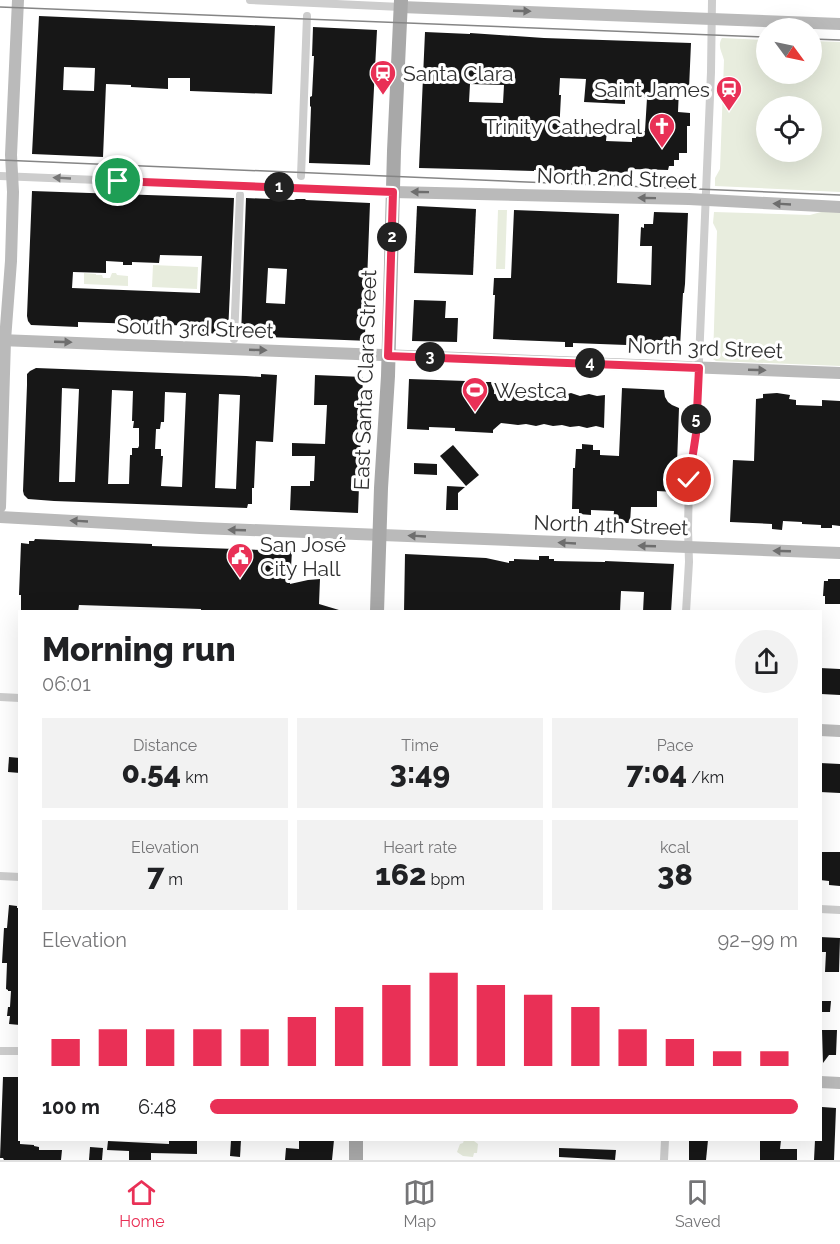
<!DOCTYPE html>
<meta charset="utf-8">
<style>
body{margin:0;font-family:Raleway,sans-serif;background:#f2f2f2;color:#202124;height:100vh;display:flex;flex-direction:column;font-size:22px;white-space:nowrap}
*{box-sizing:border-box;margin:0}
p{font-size:20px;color:#757577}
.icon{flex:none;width:33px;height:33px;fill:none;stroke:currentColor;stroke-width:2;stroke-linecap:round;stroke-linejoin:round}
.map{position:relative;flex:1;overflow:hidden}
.details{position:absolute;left:18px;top:610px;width:804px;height:531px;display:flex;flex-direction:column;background:#fff;border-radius:0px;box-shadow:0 6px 24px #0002}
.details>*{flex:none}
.needle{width:39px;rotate:123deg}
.fabs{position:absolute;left:756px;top:18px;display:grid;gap:12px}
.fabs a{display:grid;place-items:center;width:66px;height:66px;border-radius:50%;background:#fff;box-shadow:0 6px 24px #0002;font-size:30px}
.pin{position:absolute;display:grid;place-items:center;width:51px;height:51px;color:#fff;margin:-26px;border:3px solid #fff;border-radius:50%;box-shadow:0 2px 6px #0007}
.km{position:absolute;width:30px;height:30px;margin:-15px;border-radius:50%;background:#222;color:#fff;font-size:16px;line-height:30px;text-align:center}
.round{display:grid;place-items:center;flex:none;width:63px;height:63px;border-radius:32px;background:#f2f2f2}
.head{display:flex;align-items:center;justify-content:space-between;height:102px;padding:0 24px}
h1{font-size:33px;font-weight:800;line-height:45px}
.figures{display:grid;grid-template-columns:repeat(3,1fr);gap:9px;height:102px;padding:6px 24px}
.figures div{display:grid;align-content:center;border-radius:0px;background:#f2f2f2;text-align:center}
.figures b{font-size:30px;font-weight:800}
.figures small{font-size:16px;font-weight:400}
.figures p{font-size:16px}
.chart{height:168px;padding:12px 24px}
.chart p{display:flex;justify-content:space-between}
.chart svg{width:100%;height:108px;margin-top:6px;stroke:#e93056;stroke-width:6}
ul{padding:0 24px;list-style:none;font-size:20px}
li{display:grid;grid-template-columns:96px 72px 1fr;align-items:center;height:45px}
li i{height:15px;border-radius:8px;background:#e93056}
.tabs{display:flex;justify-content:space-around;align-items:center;height:84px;border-top:2px solid #e0e0e0;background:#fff;font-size:16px;color:#757577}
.tabs a{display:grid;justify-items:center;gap:3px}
.tabs .active{color:#e93056}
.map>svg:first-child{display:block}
.green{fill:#e8edde;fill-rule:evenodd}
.building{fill:#171717;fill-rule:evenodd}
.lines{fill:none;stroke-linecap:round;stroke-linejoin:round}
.street{stroke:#cdcdcd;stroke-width:8}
.secondary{stroke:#bababa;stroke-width:12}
.primary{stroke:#a8a8a8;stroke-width:14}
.tram{stroke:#858585;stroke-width:1.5}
.oneway{fill:#6e6e6e}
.oneway2{fill:#777}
.route-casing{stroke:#fff;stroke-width:12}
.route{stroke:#e93056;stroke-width:8}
.labels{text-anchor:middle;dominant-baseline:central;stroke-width:6;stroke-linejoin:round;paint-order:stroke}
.poi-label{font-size:21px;fill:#303030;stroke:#fff;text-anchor:start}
.street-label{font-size:21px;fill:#303030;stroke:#fff}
</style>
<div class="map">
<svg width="840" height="1160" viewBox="0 0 840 1160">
<rect width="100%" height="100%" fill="#fff"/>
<g class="green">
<path d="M722 38 766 40V74H812V41L840 42V192L715 186V178L720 169 724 60C722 52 717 46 722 38ZM766 106H812V152H766Z"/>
<polygon points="498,210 507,210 505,269 496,269"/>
<polygon points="714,212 810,215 821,212 840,212 840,366 716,361 713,359 717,231 713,223"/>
<polygon points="153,265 198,267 197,289 152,287"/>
<polygon points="84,273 96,274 96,275 102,275 103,278 110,278 112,273 116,273 117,275 128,276 128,286 84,284"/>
<polygon points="464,1140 474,1141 478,1144 477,1153 474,1153 473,1157 463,1156 457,1152 460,1144 463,1143"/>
</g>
<g class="building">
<path d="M39 16 275 26 272 94 190 91V78H168V89L131 87V85L106 84 103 157 32 154ZM64 67 95 68 94 91 63 90Z"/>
<polygon points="313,27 377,30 370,165 309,163 311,107 310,106 310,97 312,96 314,56 312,56"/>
<path d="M425 32 470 34V33L544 38 691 43 689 89H679L678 112 690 113V126H687V153H679V160H674V166H669L668 170 630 169V173L534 170V171L419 168ZM560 78 586 79 584 102 625 104V97L647 98 645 131H636V138H632V142L606 141 607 130 583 133V135L559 134 561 95H559ZM470 84 504 85 503 103 469 102Z"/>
<path d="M32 191 234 198 228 334 199 333V326L78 322V327L31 325 28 321 27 316ZM160 255 202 256 200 293 72 288 73 272 106 273V261L123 262V265H132V262L159 263Z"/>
<path d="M246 198 294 200 296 199H305L306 200 370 203 365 335 370 341 241 336ZM268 268 287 269 285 304 266 303Z"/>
<polygon points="417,206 476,209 473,275 414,273"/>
<polygon points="514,210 619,214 617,283 651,285 652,246 640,246 641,227 644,228 644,224 653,224 654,212 688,213 685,284 684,293 683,293 680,347 573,343 573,347 565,347 565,342 493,339 495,295 493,295 494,278 511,278"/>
<polygon points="414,300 446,301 445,318 458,318 457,342 412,341"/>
<path d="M36 368 246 376 261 377V374L277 375 273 442 256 441 254 488H252V504H248L247 508 54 501 28 499 24 495 23 491 27 385V374L30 371ZM62 388 79 389 75 482H59ZM112 390 133 391 132 421H134L133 428H139V446L138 448H132V455H130L129 484H108ZM165 392 186 393 182 487 161 486 163 456H161V449H155L156 429H160L161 422H164ZM219 394 240 395 236 489 215 488Z"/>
<polygon points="315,375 363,377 358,513 290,510 291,486 310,486 310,481 314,481 315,456 292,456 292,443 325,444 327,405 314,405"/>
<polygon points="409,379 466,381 466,383 485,384 486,382 495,382 494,394 517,391 527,394 536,392 545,394 554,393 563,395 571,393 580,396 589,394 597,396 605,395 604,428 596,426 587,428 579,426 570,427 562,425 553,426 544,424 536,426 526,424 518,425 501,423 493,430 493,433 455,431 455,428 429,427 429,430 407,429"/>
<polygon points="622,388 664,390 665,397 668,402 672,405 679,408 676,492 657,491 657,507 631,507 630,523 613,523 614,511 591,510 591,515 579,514 579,509 572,509 573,468 575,468 576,449 582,449 582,444 593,445 593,450 600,450 600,455 619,456"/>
<polygon points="777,393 790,395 789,399 796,400 796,405 822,406 822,400 840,401 840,526 832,525 832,528 821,528 821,525 802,524 802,522 783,521 782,530 772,529 772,524 730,522 733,460 754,461 756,399 763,398 763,394"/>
<polygon points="453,445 479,475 466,486 440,456"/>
<polygon points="414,463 437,464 437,475 414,474"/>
<polygon points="447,486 465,487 458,493 458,510 446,510"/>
<polygon points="35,539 152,544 152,546 292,551 290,584 308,580 320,579 319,604 339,610 338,612 201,612 201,609 79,605 78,612 21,612 21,595 19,595 21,543 29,544 29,541 34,541"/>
<polygon points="405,554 486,558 509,563 509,561 514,561 514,559 539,560 539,556 549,556 549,559 554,559 554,561 605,562 605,561 674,564 671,612 643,612 644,592 621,591 620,612 404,612"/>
<polygon points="828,579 840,579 840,604 825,604 825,596 823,596 824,581 828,581"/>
<polygon points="820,668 840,669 840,695 821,694"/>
<polygon points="9,757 20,758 20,773 8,772"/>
<polygon points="820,763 840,764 840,793 820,792"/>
<polygon points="820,852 840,852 840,886 829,885 829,881 820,880"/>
<polygon points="9,905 17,906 17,908 20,908 20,1025 9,1024 10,1016 7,1016 8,1007 10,1007 11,991 8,991 8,990 6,989 7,963 2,963 4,928 7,928"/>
<polygon points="820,937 840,938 839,972 825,972 826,952 820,952"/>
<polygon points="820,1001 831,1001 830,1012 820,1012"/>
<polygon points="822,1030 837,1030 836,1055 829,1055 823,1063"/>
<polygon points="3,1077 20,1077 20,1144 34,1145 34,1146 39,1147 39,1150 62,1150 61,1160 4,1160 3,1158 0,1158"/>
<polygon points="822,1107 836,1108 834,1160 814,1160 815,1140 820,1140"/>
<polygon points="169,1140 197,1140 197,1154 151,1153 151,1160 129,1160 129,1151 107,1150 108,1141 169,1144"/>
<polygon points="231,1140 241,1140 240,1157 230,1156"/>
<polygon points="299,1140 334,1140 332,1160 285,1160 286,1148 299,1149"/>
<polygon points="689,1140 708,1140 706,1160 689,1160"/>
<polygon points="760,1140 781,1140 780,1149 797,1149 797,1160 760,1160"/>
<polygon points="90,1147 103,1148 102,1160 89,1160"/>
<polygon points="559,1148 616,1150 615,1160 559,1157"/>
</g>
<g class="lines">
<g class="street">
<polyline points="250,0 401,7"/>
<polyline points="0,176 393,192"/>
<polyline points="301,176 307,16"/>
<polyline points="234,339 240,195"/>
<polyline points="686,612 689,562 688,529 689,480 696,433 711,72 712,0"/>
<polyline points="0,697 20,698"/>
<polyline points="0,876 20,877"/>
<polyline points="820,909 840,910"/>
<polyline points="0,1051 20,1051"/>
<polyline points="664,1160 665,1140"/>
</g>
<g class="secondary">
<polyline points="401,7 840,24"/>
<polyline points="393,192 689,199 840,207"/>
<polyline points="0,340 840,373"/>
<polyline points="0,507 5,340 11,261 13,192 11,155 18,0"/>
<polyline points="0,517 200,528 840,553"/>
<polyline points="820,730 840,731"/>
<polyline points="820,1082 840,1083"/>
</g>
<g class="primary">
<polyline points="377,612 381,488 388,376 394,151 401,0"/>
<polyline points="356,1160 356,1140"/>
</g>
<g class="tram">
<polyline points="0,7 766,37"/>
<polyline points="812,39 840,40"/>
<polyline points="0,160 840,195"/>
</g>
</g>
<defs><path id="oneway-solid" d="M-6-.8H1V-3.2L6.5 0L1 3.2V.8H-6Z" transform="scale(1.5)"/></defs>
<g class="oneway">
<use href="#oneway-solid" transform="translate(522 11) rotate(2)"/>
<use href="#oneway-solid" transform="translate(420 192) rotate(-179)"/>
<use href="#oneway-solid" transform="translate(647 198) rotate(-179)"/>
<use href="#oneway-solid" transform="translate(782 204) rotate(-177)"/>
<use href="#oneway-solid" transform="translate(63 342) rotate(2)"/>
<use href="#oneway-solid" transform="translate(258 350) rotate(2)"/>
<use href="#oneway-solid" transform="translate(757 370) rotate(2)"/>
<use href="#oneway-solid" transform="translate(79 521) rotate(-177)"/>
<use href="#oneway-solid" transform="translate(237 530) rotate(-178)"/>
<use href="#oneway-solid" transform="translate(417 536) rotate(-177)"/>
<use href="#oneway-solid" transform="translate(567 543) rotate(-177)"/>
<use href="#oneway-solid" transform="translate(647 546) rotate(-178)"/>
<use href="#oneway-solid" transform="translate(782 551) rotate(-178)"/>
</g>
<use class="oneway2" href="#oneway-solid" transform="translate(62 178) rotate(-177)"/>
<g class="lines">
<g class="route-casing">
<polyline id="route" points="118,181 393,192 388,356 699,368 696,434 689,480"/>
</g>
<use href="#route" class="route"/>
</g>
<defs>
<g id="station-pin" transform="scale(1.35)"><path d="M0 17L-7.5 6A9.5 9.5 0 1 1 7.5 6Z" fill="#e93056" stroke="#fff"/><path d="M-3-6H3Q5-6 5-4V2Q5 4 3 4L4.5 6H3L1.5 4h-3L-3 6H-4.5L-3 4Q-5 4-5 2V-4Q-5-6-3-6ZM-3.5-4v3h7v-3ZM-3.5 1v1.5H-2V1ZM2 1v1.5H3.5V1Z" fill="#fff"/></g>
<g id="church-pin" transform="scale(1.35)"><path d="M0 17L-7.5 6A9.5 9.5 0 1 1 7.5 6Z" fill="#e93056" stroke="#fff"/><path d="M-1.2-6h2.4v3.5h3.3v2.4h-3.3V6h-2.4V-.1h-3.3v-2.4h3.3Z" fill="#fff"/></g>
<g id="stadium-pin" transform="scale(1.35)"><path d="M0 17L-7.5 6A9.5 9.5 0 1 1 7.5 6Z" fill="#e93056" stroke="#fff"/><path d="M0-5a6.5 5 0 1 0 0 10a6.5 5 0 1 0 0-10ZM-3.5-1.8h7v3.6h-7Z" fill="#fff"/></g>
<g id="civic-pin" transform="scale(1.35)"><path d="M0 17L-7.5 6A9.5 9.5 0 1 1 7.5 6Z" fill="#e93056" stroke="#fff"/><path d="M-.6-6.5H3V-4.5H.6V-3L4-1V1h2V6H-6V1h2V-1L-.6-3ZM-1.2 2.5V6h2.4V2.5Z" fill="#fff"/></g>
</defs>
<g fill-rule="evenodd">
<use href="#station-pin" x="383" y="73"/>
<use href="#station-pin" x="729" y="89"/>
<use href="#church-pin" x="662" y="126"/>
<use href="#stadium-pin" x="475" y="390"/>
<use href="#civic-pin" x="240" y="556"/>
</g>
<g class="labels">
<g class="poi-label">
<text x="403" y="73">Santa Clara</text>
<text x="710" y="89" text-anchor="end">Saint James</text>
<text x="642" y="126" text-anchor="end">Trinity Cathedral</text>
<text x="494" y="390">Westca</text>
<text x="260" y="544">San José<tspan x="260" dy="24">City Hall</tspan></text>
</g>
<g class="street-label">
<text transform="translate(617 178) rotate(2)">North 2nd Street</text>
<text transform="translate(195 328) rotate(2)">South 3rd Street</text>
<text transform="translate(705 348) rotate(2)">North 3rd Street</text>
<text transform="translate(365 380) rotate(-88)">East Santa Clara Street</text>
<text transform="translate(611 525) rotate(2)">North 4th Street</text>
</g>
</g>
</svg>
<div class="fabs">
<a><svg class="needle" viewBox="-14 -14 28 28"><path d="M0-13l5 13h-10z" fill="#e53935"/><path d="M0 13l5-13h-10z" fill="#757577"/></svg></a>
<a><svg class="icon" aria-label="locate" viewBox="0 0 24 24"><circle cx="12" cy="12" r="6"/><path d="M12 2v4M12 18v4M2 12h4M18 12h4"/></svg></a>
</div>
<div class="pin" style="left:118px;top:181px;background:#1e9e55"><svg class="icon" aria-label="arrive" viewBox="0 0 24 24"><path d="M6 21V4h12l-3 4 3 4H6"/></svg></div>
<div class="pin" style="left:689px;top:480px;background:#d93025"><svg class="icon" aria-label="check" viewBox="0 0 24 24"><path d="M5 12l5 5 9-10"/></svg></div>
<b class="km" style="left:279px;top:187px">1</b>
<b class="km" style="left:392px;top:237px">2</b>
<b class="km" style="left:430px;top:357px">3</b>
<b class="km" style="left:590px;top:363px">4</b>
<b class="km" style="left:696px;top:419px">5</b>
<section class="details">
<div class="head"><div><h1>Morning run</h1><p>06:01</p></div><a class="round"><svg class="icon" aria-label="share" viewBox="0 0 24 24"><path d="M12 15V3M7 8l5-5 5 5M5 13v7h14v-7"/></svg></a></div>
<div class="figures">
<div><p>Distance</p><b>0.54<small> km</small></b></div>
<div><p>Time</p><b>3:49</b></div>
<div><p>Pace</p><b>7:04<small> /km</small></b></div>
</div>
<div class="figures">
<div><p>Elevation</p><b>7<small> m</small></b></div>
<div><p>Heart rate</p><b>162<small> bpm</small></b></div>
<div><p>kcal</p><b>38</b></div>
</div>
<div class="chart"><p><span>Elevation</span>92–99 m</p>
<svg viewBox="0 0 160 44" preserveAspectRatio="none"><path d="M5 44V33M15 44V29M25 44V29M35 44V29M45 44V29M55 44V24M65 44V20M75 44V11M85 44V6M95 44V11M105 44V15M115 44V20M125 44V29M135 44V33M145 44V38M155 44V38"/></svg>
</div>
<ul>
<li><b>100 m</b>6:48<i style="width:100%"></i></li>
</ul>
</section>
</div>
<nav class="tabs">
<a class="active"><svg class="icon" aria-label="home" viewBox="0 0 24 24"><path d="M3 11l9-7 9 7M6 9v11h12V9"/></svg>Home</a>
<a><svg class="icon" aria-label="map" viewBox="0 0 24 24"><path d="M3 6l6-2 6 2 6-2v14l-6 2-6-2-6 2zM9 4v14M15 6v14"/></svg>Map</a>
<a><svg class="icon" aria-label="saved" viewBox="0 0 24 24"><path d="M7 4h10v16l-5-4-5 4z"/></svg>Saved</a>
</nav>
